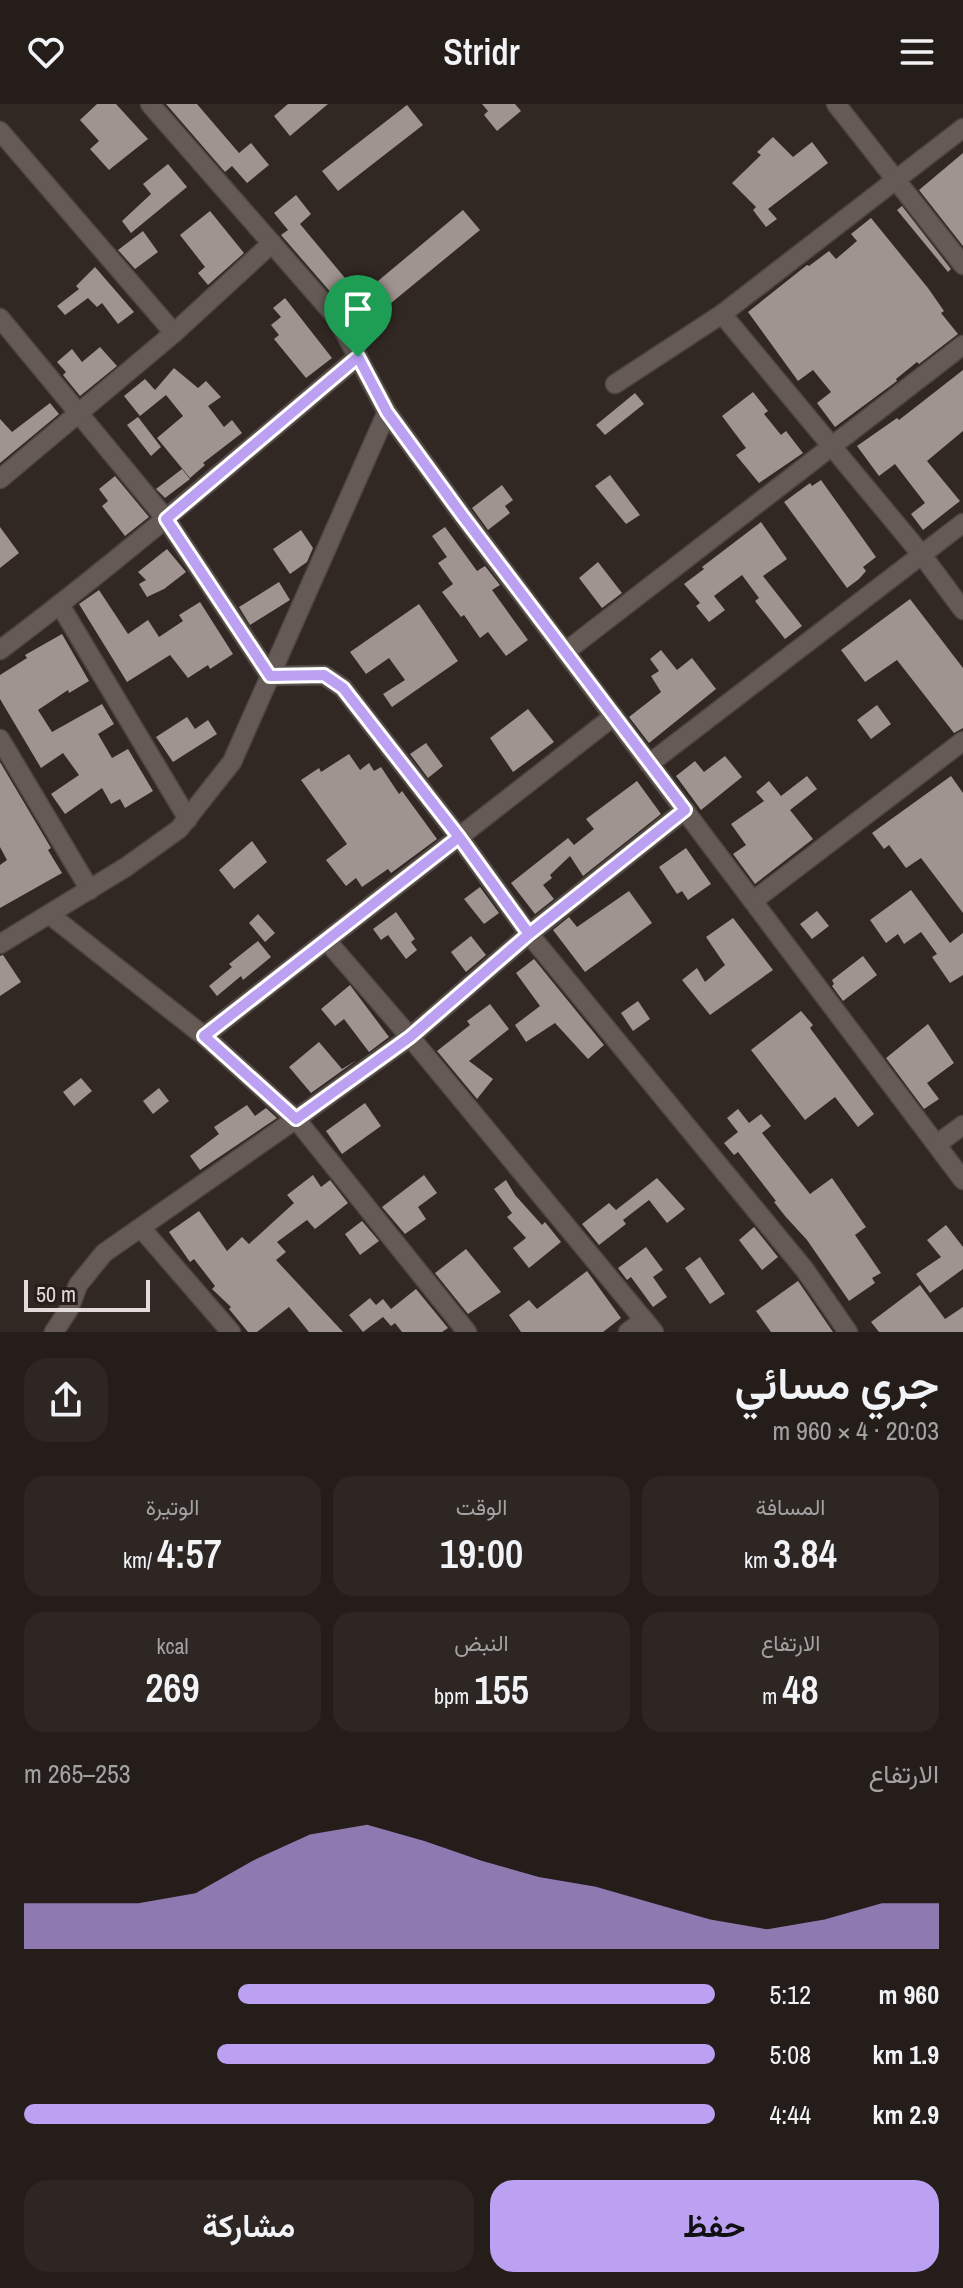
<!DOCTYPE html>
<html lang="ar">
<meta charset="utf-8">
<style>
body{margin:0;font-family:"Archivo Narrow",Vazirmatn,sans-serif;background:#2d2623;color:#f1f3f6;direction:rtl;height:100vh;display:flex;flex-direction:column;font-size:30px;white-space:nowrap}
*{box-sizing:border-box;margin:0}
p{font-size:26px;color:#a3a2a2}
.icon{flex:none;width:44px;height:44px;fill:none;stroke:currentColor;stroke-width:2;stroke-linecap:round;stroke-linejoin:round}
.map{position:relative;height:1228px;overflow:hidden;direction:ltr}
.details{display:flex;flex-direction:column;background:#251d1a;flex:1}
.details>*{flex:none}
.scale{position:absolute;left:24px;bottom:20px;width:126px;box-sizing:border-box;padding-left:8px;border:4px solid #e2dbd9;border-top:0;font-size:22px;line-height:28px;white-space:nowrap;color:#e2dbd9;-webkit-text-stroke:6px #271e1a;paint-order:stroke}
.pin{position:absolute;display:grid;place-items:center;width:68px;height:68px;color:#fff;margin:-82px -34px;border-radius:50% 50% 50% 0;rotate:-45deg;box-shadow:0 0 8px #0007}
.pin .icon{rotate:45deg}
.round{display:grid;place-items:center;flex:none;width:84px;height:84px;border-radius:24px;background:#2d2623}
.summary{display:flex;align-items:center;justify-content:space-between;height:136px;padding:0 24px}
h1{font-size:44px;font-weight:600;line-height:60px}
.metrics{display:grid;grid-template-columns:repeat(3,1fr);gap:12px;height:136px;padding:8px 24px}
.metrics div{display:grid;align-content:center;border-radius:20px;background:#2d2623;text-align:center}
.metrics b{font-size:40px;font-weight:600}
.metrics small{font-size:22px;font-weight:400}
.metrics p{font-size:22px}
.chart{height:224px;padding:16px 24px}
.chart p{display:flex;justify-content:space-between}
.chart svg{width:100%;height:144px;margin-top:8px;fill:#bca0f2;opacity:.7}
.primary-button{display:flex;gap:16px;margin-top:auto;padding:16px 24px}
.primary-button a{flex:1;height:92px;border-radius:24px;background:#bca0f2;color:#111;font-size:32px;font-weight:600;line-height:92px;text-align:center}
.primary-button a+a{background:#2d2623;color:#f1f3f6}
ul{padding:0 24px;list-style:none;font-size:26px}
li{display:grid;grid-template-columns:128px 96px 1fr;align-items:center;height:60px}
li i{height:20px;border-radius:10px;background:#bca0f2}
header{display:flex;justify-content:space-between;align-items:center;height:104px;padding:0 24px;background:#251d1a;font-size:36px;font-weight:600}
.map>svg:first-child{display:block}
.building{fill:#9f948f}
.lines{fill:none;stroke-linecap:round;stroke-linejoin:round}
.minor-casing{stroke:#4d4542;stroke-width:21}
.minor{stroke:#655a56;stroke-width:18}
.route-casing{stroke:#fff;stroke-width:16}
.route{stroke:#bca0f2;stroke-width:10}
</style>
<header><svg class="icon" aria-label="menu" viewBox="0 0 24 24"><path d="M4 6h16M4 12h16M4 18h16"/></svg>Stridr<svg class="icon" aria-label="heart" viewBox="0 0 24 24"><path d="M12 20l-8-8c-3-5 5-10 8-4 3-6 11-1 8 4z"/></svg></header>
<div class="map">
<svg width="963" height="1228" viewBox="0 0 963 1228">
<rect width="100%" height="100%" fill="#312723"/>
<g class="building">
<polygon points="97,0 116,0 148,35 109,66 90,45 99,37 80,16"/>
<polygon points="166,0 197,0 239,49 251,39 269,61 247,79 232,62 225,68"/>
<polygon points="288,0 328,0 290,32 274,12"/>
<polygon points="482,0 515,0 521,7 497,27 484,11 488,7"/>
<polygon points="407,1 423,21 338,87 322,67"/>
<polygon points="773,33 793,53 812,38 828,59 768,105 777,115 766,123 753,106 756,103 732,79 761,51 757,48"/>
<polygon points="963,49 963,142 919,86"/>
<polygon points="168,60 187,83 131,129 122,117 151,90 143,80"/>
<polygon points="296,91 311,110 300,120 360,192 463,106 480,126 374,213 369,207 353,219 346,206 281,131 288,126 274,109"/>
<polygon points="902,102 951,165 948,168 897,106"/>
<polygon points="210,107 244,149 208,181 198,169 205,163 180,131"/>
<polygon points="871,114 928,184 944,207 941,209 958,230 919,260 917,258 896,275 897,277 835,323 817,299 831,288 813,266 798,277 748,208 807,161 809,162 829,147 836,155 857,137 851,130"/>
<polygon points="143,127 158,148 135,165 118,146"/>
<polygon points="95,163 134,208 118,220 102,199 97,203 88,194 65,211 57,202 79,185 76,182"/>
<polygon points="285,194 332,254 306,274 274,235 279,231 271,221 281,213 273,204"/>
<polygon points="100,243 117,262 80,292 63,271 66,268 57,258 72,245 82,258"/>
<polygon points="174,264 198,284 206,277 221,293 208,302 224,323 232,316 242,329 203,359 205,361 190,374 157,334 183,312 166,291 140,312 124,292 145,275 155,286"/>
<polygon points="963,266 963,327 927,357 960,397 923,426 911,410 925,399 895,360 879,372 857,342 897,314 899,316"/>
<polygon points="753,288 768,307 764,310 781,331 786,327 803,349 759,379 736,351 746,344 722,312"/>
<polygon points="635,289 644,300 605,331 596,321"/>
<polygon points="50,299 59,310 0,359 0,315 12,328"/>
<polygon points="138,313 161,343 151,352 127,321"/>
<polygon points="182,365 190,375 165,394 156,385"/>
<polygon points="610,371 640,411 626,420 595,382"/>
<polygon points="115,372 149,413 125,432 102,402 108,397 99,385"/>
<polygon points="821,376 876,453 863,463 866,467 859,475 847,484 784,398 810,379 812,382"/>
<polygon points="502,381 513,396 505,402 510,409 488,426 472,404"/>
<polygon points="761,418 787,455 763,472 802,522 785,535 755,497 759,494 742,471 714,492 725,506 709,518 696,502 700,499 684,480 704,465 702,463"/>
<polygon points="0,423 19,449 0,464"/>
<polygon points="445,423 477,467 485,462 500,481 492,486 528,536 506,552 488,528 480,534 464,511 461,513 442,488 453,480 438,459 447,453 432,432"/>
<polygon points="301,426 313,444 307,458 290,470 273,445"/>
<polygon points="167,445 186,468 164,485 147,493 139,480 146,476 138,468"/>
<polygon points="598,458 622,489 602,504 579,474"/>
<polygon points="279,478 290,496 250,521 239,503"/>
<polygon points="99,486 128,530 148,516 159,533 183,517 179,511 200,498 233,550 210,565 208,561 188,574 170,551 127,578 79,500"/>
<polygon points="910,495 963,564 963,624 954,629 897,556 865,578 841,546"/>
<polygon points="419,500 458,557 392,603 383,590 405,576 389,554 366,570 350,548"/>
<polygon points="62,530 89,577 69,589 68,586 38,606 52,628 102,600 114,620 98,630 112,654 128,645 153,687 125,704 120,695 111,700 102,684 65,710 51,690 79,671 63,649 41,664 0,595 0,571 27,554 25,551"/>
<polygon points="661,546 677,566 692,554 716,585 649,639 629,613 661,588 651,572 659,567 650,555"/>
<polygon points="877,601 891,620 871,635 857,616"/>
<polygon points="528,605 554,638 513,668 490,634"/>
<polygon points="187,613 195,625 208,616 217,630 173,658 156,633"/>
<polygon points="426,639 443,662 428,674 410,650"/>
<polygon points="349,650 360,666 369,659 374,667 381,663 399,690 402,687 437,735 391,769 388,765 362,783 356,774 346,782 326,756 347,740 301,676 319,664 321,668"/>
<polygon points="725,652 742,673 701,706 676,672 695,657 704,668"/>
<polygon points="0,658 51,744 48,746 62,769 0,804 0,761 7,756 0,743"/>
<polygon points="807,672 817,685 790,706 813,735 755,780 733,750 746,741 731,720 764,697 756,688 769,677 781,692"/>
<polygon points="951,672 963,689 963,809 921,754 906,764 889,741 884,745 872,729"/>
<polygon points="637,677 661,710 583,772 570,752 550,771 552,774 543,781 554,795 535,810 511,779 568,734 574,741 594,725 586,715"/>
<polygon points="252,737 267,758 234,785 219,766"/>
<polygon points="686,744 711,780 688,796 682,787 677,790 659,763"/>
<polygon points="480,783 499,809 484,820 464,795"/>
<polygon points="911,786 950,839 963,829 963,871 950,879 932,853 937,850 921,828 904,840 898,830 886,839 870,816"/>
<polygon points="629,787 652,819 585,868 553,826 569,813 577,823"/>
<polygon points="817,807 829,822 812,835 800,820"/>
<polygon points="396,808 415,835 411,838 417,846 406,855 388,831 381,836 373,825"/>
<polygon points="258,810 275,829 265,838 249,819"/>
<polygon points="733,814 773,866 710,911 682,876 697,864 705,878 725,861 706,833"/>
<polygon points="471,832 486,851 466,868 451,848"/>
<polygon points="258,837 271,853 243,876 241,872 217,892 209,882 232,863 229,860"/>
<polygon points="3,851 21,878 0,892 0,852"/>
<polygon points="863,852 877,871 843,897 832,882 834,880 832,876"/>
<polygon points="534,855 604,941 588,955 555,919 526,938 515,921 540,902 516,869"/>
<polygon points="350,881 389,933 369,948 344,915 335,922 321,905"/>
<polygon points="638,897 650,915 633,927 621,909"/>
<polygon points="490,900 509,925 469,957 493,975 477,995 437,947 470,921 467,917"/>
<polygon points="801,907 813,921 810,924 874,1010 858,1023 835,993 805,1016 751,946"/>
<polygon points="928,920 954,959 927,979 939,995 924,1005 886,954"/>
<polygon points="319,938 342,965 357,956 311,989 289,963"/>
<polygon points="81,974 92,987 74,1002 63,988"/>
<polygon points="159,984 169,997 153,1010 143,997"/>
<polygon points="365,999 381,1022 342,1050 326,1027"/>
<polygon points="247,1001 255,1012 266,1004 277,1014 200,1066 190,1052 219,1030 214,1023"/>
<polygon points="738,1005 749,1019 761,1010 771,1022 762,1029 810,1090 832,1074 866,1123 855,1131 881,1169 872,1174 875,1179 849,1197 807,1136 785,1112 774,1098 776,1097 738,1048 734,1051 724,1039 738,1028 727,1014"/>
<polygon points="313,1071 321,1083 330,1076 348,1099 315,1125 307,1116 277,1138 286,1148 276,1156 343,1228 309,1228 289,1203 257,1228 248,1228 229,1205 231,1203 212,1185 215,1182 194,1155 190,1158 169,1128 199,1107 227,1147 242,1133 249,1140 294,1099 287,1091"/>
<polygon points="424,1071 437,1089 418,1103 426,1115 405,1130 382,1103"/>
<polygon points="657,1074 685,1105 667,1119 649,1096 623,1116 626,1120 599,1141 582,1120 609,1099 616,1106"/>
<polygon points="506,1076 515,1091 542,1121 545,1118 561,1138 529,1164 513,1144 526,1134 507,1113 512,1109 494,1085"/>
<polygon points="362,1117 379,1137 360,1151 345,1130"/>
<polygon points="946,1121 963,1143 963,1165 930,1189 916,1170 941,1153 927,1136"/>
<polygon points="754,1123 778,1153 762,1166 739,1136"/>
<polygon points="646,1143 663,1166 653,1173 667,1193 653,1203 631,1173 627,1176 618,1164"/>
<polygon points="466,1145 501,1188 468,1210 435,1169"/>
<polygon points="700,1153 725,1190 710,1200 685,1164"/>
<polygon points="587,1167 621,1214 603,1228 521,1228 509,1211 529,1196 537,1205"/>
<polygon points="798,1177 833,1228 771,1228 756,1207"/>
<polygon points="920,1181 945,1215 963,1203 963,1228 879,1228 871,1218"/>
<polygon points="416,1185 448,1224 442,1228 402,1228 395,1219 391,1222 383,1213 363,1228 349,1211 370,1194 376,1201 383,1195 391,1205"/>
</g>
<g class="lines">
<g class="minor-casing">
<g id="minor">
<polyline points="150,0 337,214 387,308 462,411 963,1076"/>
<polyline points="836,0 963,161"/>
<polyline points="0,27 174,229"/>
<polyline points="722,210 922,451 963,506"/>
<polyline points="0,214 166,415 270,572 324,571 343,584 459,733 529,830 805,1166 848,1228"/>
<polyline points="615,280 722,210 963,24"/>
<polyline points="0,375 174,229 272,139"/>
<polyline points="60,501 188,715"/>
<path d="M0 546C124 453 240 352 358 253"/>
<polyline points="565,548 963,241"/>
<polyline points="0,635 90,786"/>
<polyline points="649,660 963,419"/>
<polyline points="753,797 963,637"/>
<polyline points="50,811 204,932 296,1015 104,1149 78,1181 69,1205 54,1228"/>
<polyline points="327,837 410,933 654,1228"/>
<polyline points="0,840 126,763 179,725 232,658 387,308"/>
<polyline points="204,932 614,612"/>
<polyline points="937,1040 963,1021"/>
<polyline points="141,1124 231,1228"/>
<polyline points="467,1228 296,1015 410,933 529,830 685,706"/>
<polyline points="628,1228 644,1216"/>
</g>
</g>
<use href="#minor" class="minor"/>
</g>
<g class="lines">
<g class="route-casing">
<polyline id="route" points="358,253 166,415 270,572 324,571 343,584 459,733 529,830 410,933 296,1015 204,932 459,733 529,830 685,706 462,411 387,308 358,253"/>
</g>
<use href="#route" class="route"/>
</g>
</svg>
<div class="scale">50 m</div>
<div class="pin" style="left:358px;top:253px;background:#1e9e55"><svg class="icon" aria-label="arrive" viewBox="0 0 24 24"><path d="M6 21V4h12l-3 4 3 4H6"/></svg></div>
</div>
<section class="details">
<div class="summary"><div><h1>جري مسائي</h1><p>20:03 · 4 × 960 m</p></div><a class="round"><svg class="icon" aria-label="share" viewBox="0 0 24 24"><path d="M12 15V3M7 8l5-5 5 5M5 13v7h14v-7"/></svg></a></div>
<div class="metrics">
<div><p>المسافة</p><b>3.84<small> km</small></b></div>
<div><p>الوقت</p><b>19:00</b></div>
<div><p>الوتيرة</p><b>4:57<small> /km</small></b></div>
</div>
<div class="metrics">
<div><p>الارتفاع</p><b>48<small> m</small></b></div>
<div><p>النبض</p><b>155<small> bpm</small></b></div>
<div><p>kcal</p><b>269</b></div>
</div>
<div class="chart"><p><span>الارتفاع</span>253–265 m</p>
<svg viewBox="0 0 160 44" preserveAspectRatio="none"><path d="M0 44V30L10 30L20 30L30 27L40 17L50 9L60 6L70 11L80 17L90 22L100 25L110 30L120 35L130 38L140 35L150 30L160 30V44z"/></svg>
</div>
<ul>
<li><b>960 m</b>5:12<i style="width:69%"></i></li>
<li><b>1.9 km</b>5:08<i style="width:72%"></i></li>
<li><b>2.9 km</b>4:44<i style="width:100%"></i></li>
</ul>
<div class="primary-button"><a>حفظ</a><a>مشاركة</a></div>
</section>
